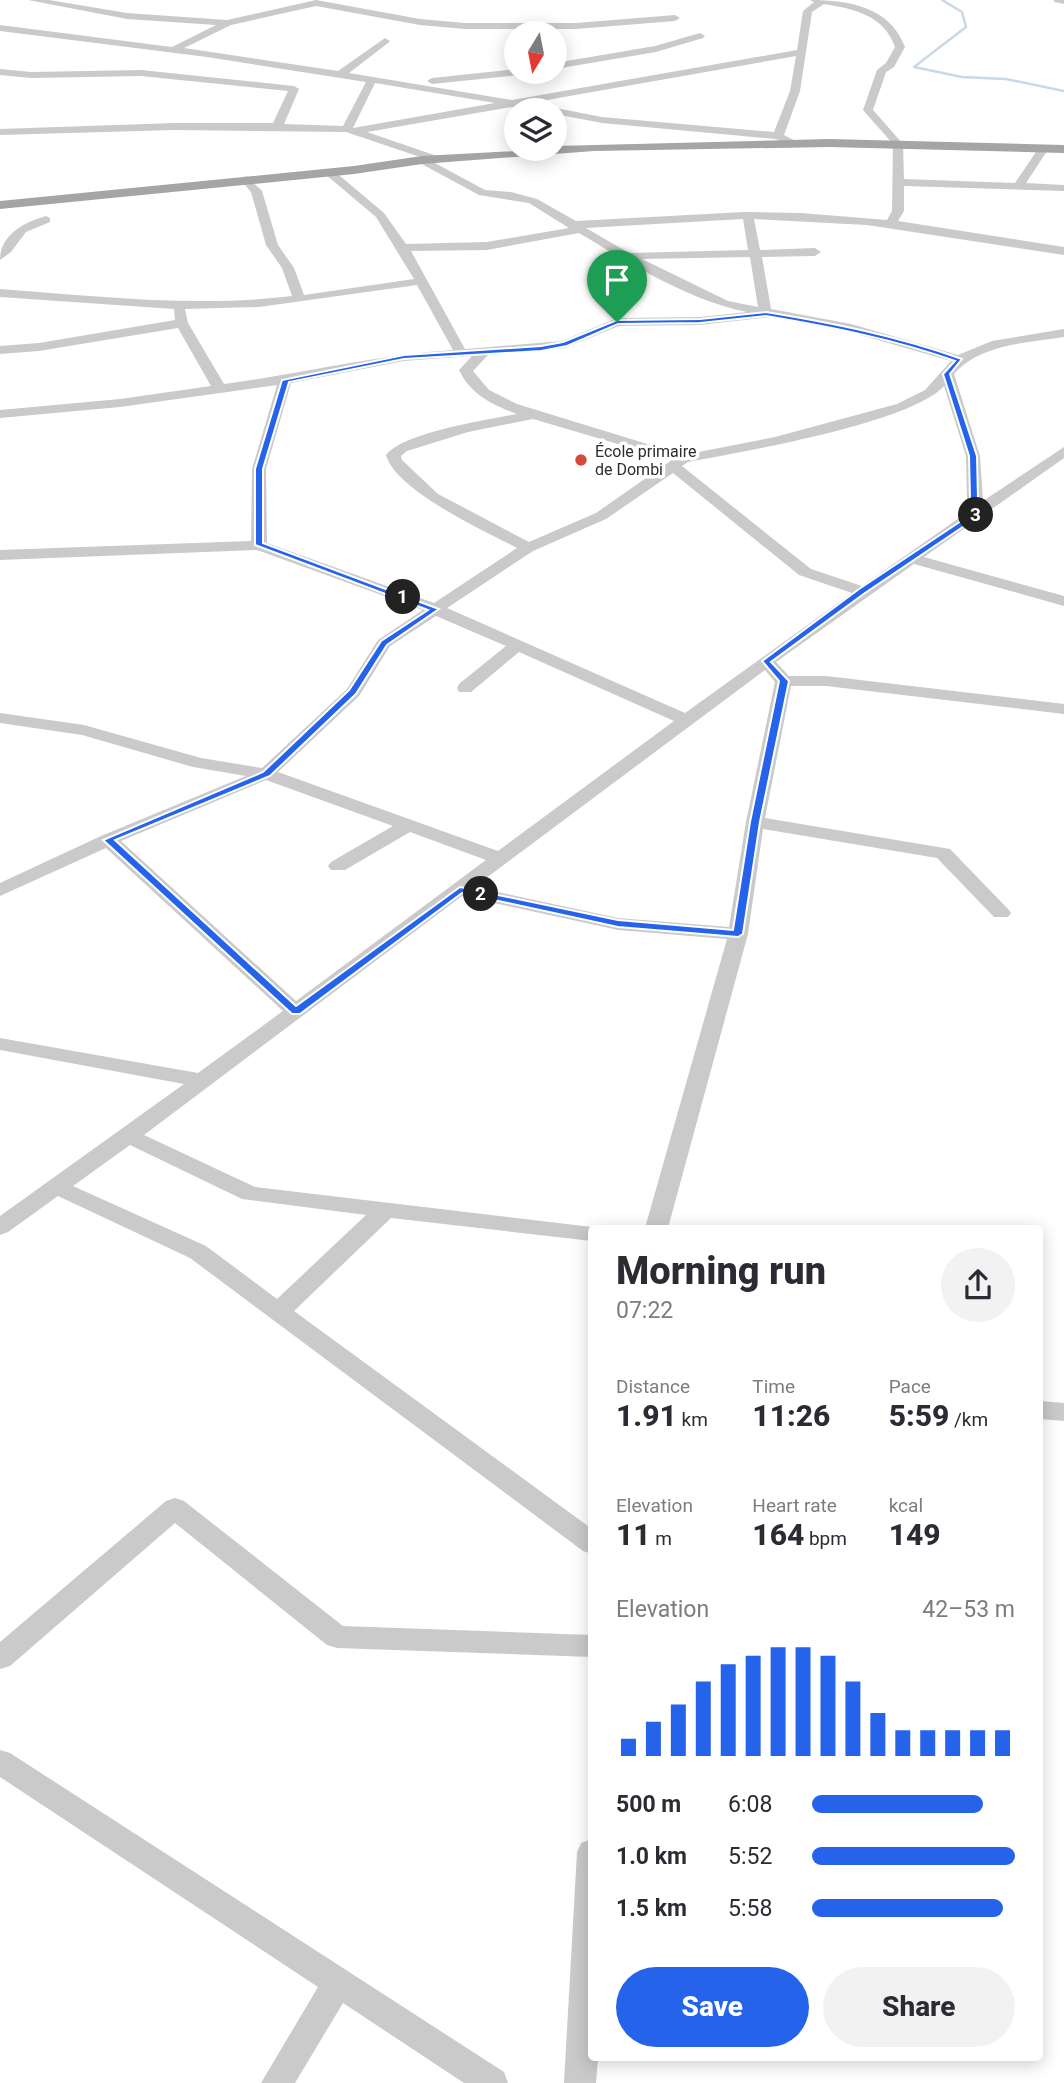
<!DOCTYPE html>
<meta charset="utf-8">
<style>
body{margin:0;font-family:Roboto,sans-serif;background:#f2f2f3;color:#2b2b33;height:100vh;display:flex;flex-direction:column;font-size:26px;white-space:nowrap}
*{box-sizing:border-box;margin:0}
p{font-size:23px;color:#7c7c81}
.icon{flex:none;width:38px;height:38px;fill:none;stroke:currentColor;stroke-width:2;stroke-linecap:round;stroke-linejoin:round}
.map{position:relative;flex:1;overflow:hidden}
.sheet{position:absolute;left:588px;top:1225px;width:455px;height:836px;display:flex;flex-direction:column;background:#fff;border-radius:7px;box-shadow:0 4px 18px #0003}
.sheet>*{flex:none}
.needle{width:46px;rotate:190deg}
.controls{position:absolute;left:504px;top:21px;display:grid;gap:14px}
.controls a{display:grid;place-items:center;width:63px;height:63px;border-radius:50%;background:#fff;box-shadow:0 4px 18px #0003;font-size:35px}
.pin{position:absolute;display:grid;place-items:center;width:60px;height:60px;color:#fff;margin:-72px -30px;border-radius:50% 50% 50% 0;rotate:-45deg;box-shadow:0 0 7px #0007}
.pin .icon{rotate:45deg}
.km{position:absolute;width:35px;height:35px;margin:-18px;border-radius:50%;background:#222;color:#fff;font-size:19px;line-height:35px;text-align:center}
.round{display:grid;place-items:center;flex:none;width:74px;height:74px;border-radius:37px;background:#f2f2f3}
.summary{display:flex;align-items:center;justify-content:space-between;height:119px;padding:0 28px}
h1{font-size:38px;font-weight:800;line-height:52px}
.stats{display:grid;grid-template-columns:repeat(3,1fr);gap:10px;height:119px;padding:7px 28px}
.stats div{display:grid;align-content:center}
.stats b{font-size:30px;font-weight:800}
.stats small{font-size:19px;font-weight:400}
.stats p{font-size:19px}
.chart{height:196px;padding:14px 28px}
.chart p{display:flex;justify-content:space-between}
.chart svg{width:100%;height:126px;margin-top:7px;stroke:#2563eb;stroke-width:6}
.button{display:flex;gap:14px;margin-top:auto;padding:14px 28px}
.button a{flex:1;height:80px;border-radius:42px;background:#2563eb;color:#fff;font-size:28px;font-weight:800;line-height:80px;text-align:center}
.button a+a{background:#f2f2f3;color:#2b2b33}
ul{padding:0 28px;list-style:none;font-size:23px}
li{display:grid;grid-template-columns:112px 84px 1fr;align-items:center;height:52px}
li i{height:18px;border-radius:9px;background:#2563eb}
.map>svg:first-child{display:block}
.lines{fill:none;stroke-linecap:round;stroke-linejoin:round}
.stream{stroke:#cad8e8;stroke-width:2.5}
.minor{fill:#cacaca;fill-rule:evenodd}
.major{fill:#a5a5a5;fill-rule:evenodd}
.route{fill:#2563eb;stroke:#fff;stroke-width:2;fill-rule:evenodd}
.poi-dot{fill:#d64a3e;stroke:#fff;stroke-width:2.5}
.labels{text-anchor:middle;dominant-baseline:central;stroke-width:7;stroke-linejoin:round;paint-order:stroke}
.far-poi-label{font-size:16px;fill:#2d2d2d;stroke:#fff;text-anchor:start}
</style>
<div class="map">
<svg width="1064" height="2083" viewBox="0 0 1064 2083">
<rect width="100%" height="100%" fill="#fff"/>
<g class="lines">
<polyline class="stream" points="942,0 962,12 966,27 914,67 962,77 1006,79 1064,91"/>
<g class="minor">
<path d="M28 0H49L127 13 227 20 316 0 420 19 465 23H576L675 15 680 18 675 21 576 29H465L420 25 316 6 231 25 184 48 338 71 385 38 390 41 388 43 349 73 512 100 797 50 803 11 814 2 810 0C849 0 890 7 905 47L894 67 886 72 873 110 903 144 904 179 1015 183 1040 146 1044 145 1049 148 1026 183 1064 185V191L904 186V211L898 221 1064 247V255L867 225 754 219 760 250 815 248 821 252 815 256 762 257 771 309 851 324 958 355 992 341 1064 329V337C1027 343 980 344 954 374L980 456 983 501 1064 447V458L924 557 1064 596V606L914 564 776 662 789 676H826L1064 704V714L826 686H791L765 818 950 849 1008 909 1011 913 1008 917H994L937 858 763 829 748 934 668 1228H645L727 939 618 930 462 896 144 1135 255 1187 600 1228H592V1241L391 1218 294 1311 592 1529V1554L583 1551 190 1258 58 1196 8 1232 0 1235V1216L184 1084 0 1050V1038L198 1073 283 1011 106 848 0 896V883L101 836 246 776 193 767 82 735 0 723V713L84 725 201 758 262 768 347 689 378 640 423 610 257 550 0 560V550L251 541 252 469 277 385 120 407 0 418V410L120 399 211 386 178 328 39 351 0 354V346L39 343 175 320 174 309 0 297V289C97 296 194 308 292 296L282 268 266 245 251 192 240 179 246 176 262 191 278 245 294 268 304 295 414 279 376 217 325 174V170H333L384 213 406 244 487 242 569 228 529 203 479 195 418 162 417 160 420 157 346 132 174 130 0 135V129L174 123H273L288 91 141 76 31 78 0 75V69L31 72 141 70 294 86 299 89 284 124 343 126 366 82 207 57 0 31V25L172 47 216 25 127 19ZM824 4C854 9 884 15 895 47L886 63 877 70 863 110 893 144 892 211 887 220 801 213 744 212 576 221 537 199 511 192 485 190 433 162 440 161V157L367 132 512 107 555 110V114L602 123 776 139 788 145H796V141L784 135 800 91 812 12ZM796 56 790 91 774 132 602 117 530 103ZM375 83 495 103 353 128ZM743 219 748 250 629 253 586 228ZM579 233C629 263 690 301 747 312L700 317 617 318 562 341 465 349 411 251 487 250ZM750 257 758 307 728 301 642 259ZM417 285 453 350C376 355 300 374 224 384L188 323 185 309 259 307ZM771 317 850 332 951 361 925 390 897 404 775 437 683 455 517 404 489 390 473 371 488 355 565 348 619 326 700 325ZM472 356 459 370C471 395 493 405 517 414 487 420 405 432 386 455 396 491 485 531 517 548L434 603 267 543 266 469 291 383 404 361ZM944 386 966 456 967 499 972 509 862 586 811 569 682 466 688 462C742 452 911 423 944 386ZM533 419 672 460 596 513 529 542 438 494 402 460 401 456 407 451 468 432ZM673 473 799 575 852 593 685 713 447 608 533 551 606 519ZM436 616 506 646 459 684 457 688 459 692H471L519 652 674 721 498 851 278 772 359 696 390 646ZM765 670 775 682 746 822 729 927 618 918 474 887ZM266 780 393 826 331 862 328 866 331 870H345L410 832 486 860 296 1001 121 841ZM130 1145 242 1199 366 1215 277 1299 206 1246 73 1186Z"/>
<polygon points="1053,0 1064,0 1064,4 1055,2"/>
<polygon points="700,33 705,36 703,38 656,52 555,69 555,63 655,46"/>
<polygon points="516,69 516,72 524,72 519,75 432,84 427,81 432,78"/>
<path d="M46 216 50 218V222L26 232 11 252 0 260C0 235 24 222 46 216Z"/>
<polygon points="1040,1401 1064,1403 1064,1421 1040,1419"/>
<polygon points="175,1498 184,1501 343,1626 592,1635 592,1657 337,1648 327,1645 175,1523 10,1666 0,1669 0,1642 166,1501"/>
<polygon points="0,1750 10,1753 504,2072 508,2083 464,2083 343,2003 295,2083 261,2083 318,1987 0,1777"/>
<polygon points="592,1839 592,2058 598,2058 596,2083 564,2083 577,1852 581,1843"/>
</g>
<polygon class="major" points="829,139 1064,145 1064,153 829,147 594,151 422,164 354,174 0,209 0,201 354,166 422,156 555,149 555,146"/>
</g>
<path class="route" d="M766 312C833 323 898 336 962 359L950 374 977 456 978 499 985 512 865 593 771 662 789 681 760 822 743 934 738 937 618 927 462 893 300 1014H292L103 840 263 772 349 690 381 641 428 610 255 545V469L282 380 404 355 541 346 563 342 617 320 700 319ZM766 316C831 327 893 339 955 361L943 374 969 456 970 499 976 511 859 589 762 661 779 681 750 822 733 930 618 920 460 887 296 1006 115 840 270 776 356 694 387 645 439 609 263 543V469L289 382 404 359 541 351 567 346 618 324 700 323Z"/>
<circle class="poi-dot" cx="581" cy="460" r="7"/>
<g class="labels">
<g class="far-poi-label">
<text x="595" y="451">École primaire<tspan x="595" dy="18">de Dombi</tspan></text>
</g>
</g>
</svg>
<div class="controls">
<a><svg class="needle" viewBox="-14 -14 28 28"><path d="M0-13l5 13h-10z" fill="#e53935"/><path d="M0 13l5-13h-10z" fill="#7c7c81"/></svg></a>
<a><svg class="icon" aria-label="layers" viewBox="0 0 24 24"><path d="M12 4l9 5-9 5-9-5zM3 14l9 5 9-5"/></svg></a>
</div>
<div class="pin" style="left:617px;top:322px;background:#1e9e55"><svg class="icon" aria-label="arrive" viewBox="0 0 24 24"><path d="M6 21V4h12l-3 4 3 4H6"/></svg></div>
<b class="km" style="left:403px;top:597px">1</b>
<b class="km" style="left:481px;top:894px">2</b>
<b class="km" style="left:976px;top:515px">3</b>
<section class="sheet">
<div class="summary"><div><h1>Morning run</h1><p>07:22</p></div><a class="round"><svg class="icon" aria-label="share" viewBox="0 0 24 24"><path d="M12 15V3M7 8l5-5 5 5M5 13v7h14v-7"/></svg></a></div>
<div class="stats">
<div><p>Distance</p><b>1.91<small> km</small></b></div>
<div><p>Time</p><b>11:26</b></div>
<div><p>Pace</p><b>5:59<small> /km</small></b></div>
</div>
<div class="stats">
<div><p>Elevation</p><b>11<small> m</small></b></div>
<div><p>Heart rate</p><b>164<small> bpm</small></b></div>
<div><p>kcal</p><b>149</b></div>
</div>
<div class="chart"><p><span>Elevation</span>42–53 m</p>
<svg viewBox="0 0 160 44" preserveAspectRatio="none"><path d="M5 44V38M15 44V32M25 44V26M35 44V18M45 44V12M55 44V9M65 44V6M75 44V6M85 44V9M95 44V18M105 44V29M115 44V35M125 44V35M135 44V35M145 44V35M155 44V35"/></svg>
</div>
<ul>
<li><b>500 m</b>6:08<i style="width:84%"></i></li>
<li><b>1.0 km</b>5:52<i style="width:100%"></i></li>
<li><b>1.5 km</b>5:58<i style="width:94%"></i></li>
</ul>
<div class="button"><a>Save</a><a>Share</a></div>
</section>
</div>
